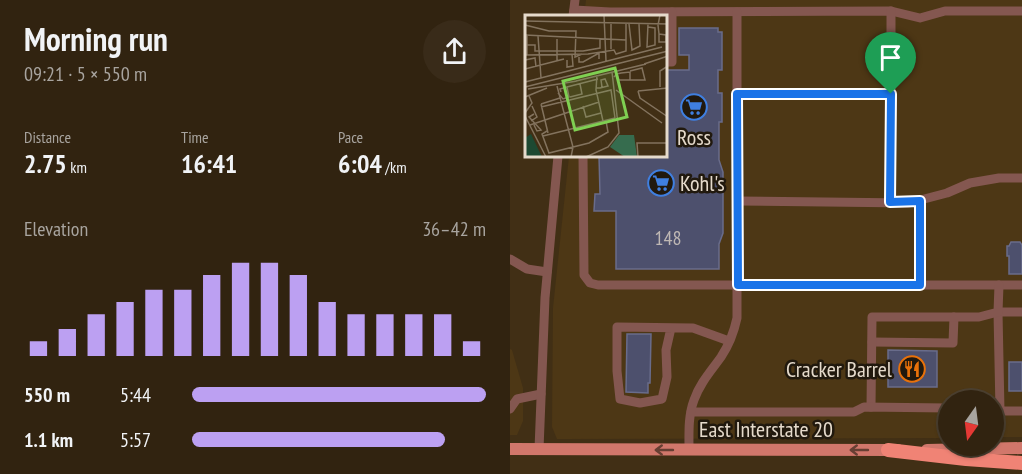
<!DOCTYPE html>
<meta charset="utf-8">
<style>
body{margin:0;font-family:"PT Sans Narrow",sans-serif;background:#392b19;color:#f1f3f6;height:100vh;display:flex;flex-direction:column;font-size:22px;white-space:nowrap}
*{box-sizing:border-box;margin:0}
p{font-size:20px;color:#a8a49f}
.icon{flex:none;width:33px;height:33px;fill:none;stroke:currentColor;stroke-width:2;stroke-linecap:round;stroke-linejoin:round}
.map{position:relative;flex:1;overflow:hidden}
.drawer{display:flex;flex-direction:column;background:#312310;width:510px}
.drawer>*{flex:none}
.needle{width:39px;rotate:194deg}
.fabs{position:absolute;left:428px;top:390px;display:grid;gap:12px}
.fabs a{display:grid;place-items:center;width:66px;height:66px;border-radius:50%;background:#312310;box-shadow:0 2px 4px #0004,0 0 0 2px #4c4030;font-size:30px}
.pin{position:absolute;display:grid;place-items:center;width:51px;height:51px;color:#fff;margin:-62px -26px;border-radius:50% 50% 50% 0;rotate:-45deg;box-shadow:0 0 6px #0007}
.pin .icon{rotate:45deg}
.round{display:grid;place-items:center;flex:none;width:63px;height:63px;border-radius:32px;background:#392b19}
.headline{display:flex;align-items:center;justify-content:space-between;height:102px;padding:0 24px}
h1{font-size:33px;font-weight:600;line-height:45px}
.metrics{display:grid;grid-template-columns:repeat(3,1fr);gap:9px;height:102px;padding:6px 24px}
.metrics div{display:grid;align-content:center}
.metrics b{font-size:26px;font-weight:600}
.metrics small{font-size:16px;font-weight:400}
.metrics p{font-size:16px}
.chart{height:168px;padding:12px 24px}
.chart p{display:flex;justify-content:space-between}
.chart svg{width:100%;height:108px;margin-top:6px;stroke:#bca0f2;stroke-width:6}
ul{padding:0 24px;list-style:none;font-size:20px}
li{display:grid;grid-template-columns:96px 72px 1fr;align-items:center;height:45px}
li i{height:15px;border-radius:8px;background:#bca0f2}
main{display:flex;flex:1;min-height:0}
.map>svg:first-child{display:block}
.built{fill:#4d3715}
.building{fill:#4d506d;stroke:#696c8b;stroke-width:1.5}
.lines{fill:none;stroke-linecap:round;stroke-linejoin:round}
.minor{stroke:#845750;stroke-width:9}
.major{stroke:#d1776b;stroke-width:12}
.highway{stroke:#f08375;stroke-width:14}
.oneway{stroke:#673f33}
.route-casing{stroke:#fff;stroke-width:12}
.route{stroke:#1a73e8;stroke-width:8}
.labels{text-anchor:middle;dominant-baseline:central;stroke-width:5;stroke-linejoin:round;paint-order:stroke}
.number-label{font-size:20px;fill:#bfb8b4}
.poi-label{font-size:22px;fill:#e5dacb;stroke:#21190e}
.street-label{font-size:22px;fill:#e5dacb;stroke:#21190e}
.inset-road{fill:none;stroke:#83735e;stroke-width:1.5}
.view{fill:#7fd052;fill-opacity:0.15;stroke:#7fd052;stroke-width:3}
.inset-edge{fill:none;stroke:#e5dacb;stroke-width:3}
</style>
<main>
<section class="drawer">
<div class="headline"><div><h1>Morning run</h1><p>09:21 · 5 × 550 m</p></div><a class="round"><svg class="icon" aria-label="share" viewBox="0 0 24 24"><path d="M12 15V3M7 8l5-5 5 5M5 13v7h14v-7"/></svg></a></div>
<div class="metrics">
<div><p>Distance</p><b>2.75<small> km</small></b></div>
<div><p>Time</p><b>16:41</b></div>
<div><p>Pace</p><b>6:04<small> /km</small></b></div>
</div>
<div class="chart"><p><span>Elevation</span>36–42 m</p>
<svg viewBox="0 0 160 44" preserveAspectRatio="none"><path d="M5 44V38M15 44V33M25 44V27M35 44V22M45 44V17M55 44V17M65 44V11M75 44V6M85 44V6M95 44V11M105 44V22M115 44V27M125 44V27M135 44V27M145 44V27M155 44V38"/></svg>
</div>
<ul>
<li><b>550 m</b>5:44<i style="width:100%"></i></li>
<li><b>1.1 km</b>5:57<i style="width:86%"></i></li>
</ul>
</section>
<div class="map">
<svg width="512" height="474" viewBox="0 0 512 474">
<rect width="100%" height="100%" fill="#412f15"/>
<g class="built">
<polygon points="76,0 512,0 512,437 483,437 483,400 438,400 438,438 47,439 42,427 43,308 59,156 156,156 156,16 74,16"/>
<polygon points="0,349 2,350 13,388 13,421 7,435 0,435"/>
</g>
<g class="building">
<polygon points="169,28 208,28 208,32 212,32 212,70 208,70 208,93 212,93 212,122 209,122 209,160 213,172 213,233 209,244 209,269 106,269 106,211 84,211 85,194 90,194 89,156 156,156 156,70 179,70 179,55 169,55"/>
<polygon points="501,242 510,242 512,245 512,274 499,274 499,256 497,256 497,246 499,246"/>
<polygon points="117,334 141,334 140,383 138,383 138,393 116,392"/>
<polygon points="378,350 427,351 427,387 378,387"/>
<rect x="499" y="362" width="13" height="29"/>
</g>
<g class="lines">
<g class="minor">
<polyline points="64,10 100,12 381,11 410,18 435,11 512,11"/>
<polyline points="381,11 381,95"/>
<polyline points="63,16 65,0"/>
<polyline points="156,62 162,62 162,12"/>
<polyline points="227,95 381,95 380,202"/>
<polyline points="73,156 74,275 80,283 88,285 512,285"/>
<polyline points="228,201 399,203 437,193 460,183 489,178 512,178"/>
<polyline points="0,259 17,269 37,272"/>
<polyline points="410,285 410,201"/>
<polyline points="512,312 488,312 490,411 512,411"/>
<polyline points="161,328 156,350 157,377 152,399 130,403 110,399 107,371 107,327 183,328 219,341"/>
<polyline points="362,342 443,343 444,317"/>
<polyline points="361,407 362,317 469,317 488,312 489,285"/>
<polyline points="0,409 7,399 31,394"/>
<polyline points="181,412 344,412 354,407 438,408"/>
<polyline points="29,449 35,298 48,156"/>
<path d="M179 450C179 433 178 416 184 400 190 383 201 371 211 357 219 345 224 332 227 318V12"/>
</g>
<g class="major">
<polyline points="0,449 388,450"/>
<polyline points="417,450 512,448"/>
</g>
<polyline class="highway" points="378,450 456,459 512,463"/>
</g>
<defs><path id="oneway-shaft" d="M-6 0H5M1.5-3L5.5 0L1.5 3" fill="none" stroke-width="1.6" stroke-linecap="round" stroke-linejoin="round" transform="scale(1.5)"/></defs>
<g class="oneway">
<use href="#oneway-shaft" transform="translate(154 450) rotate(-180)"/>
<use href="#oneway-shaft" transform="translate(349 450) rotate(180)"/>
</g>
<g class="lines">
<g class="route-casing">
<polygon id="route" points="227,94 381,94 380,202 410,201 410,285 228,285"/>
</g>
<use href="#route" class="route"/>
</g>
<defs>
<g id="supermarket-ring" transform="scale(1.35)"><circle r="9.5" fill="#21190e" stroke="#3f7fe0" stroke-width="1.5"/><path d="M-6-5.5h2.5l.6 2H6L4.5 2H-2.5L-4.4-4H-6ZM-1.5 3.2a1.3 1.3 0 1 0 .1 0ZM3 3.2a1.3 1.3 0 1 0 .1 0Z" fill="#3f7fe0"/></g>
<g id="restaurant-ring" transform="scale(1.35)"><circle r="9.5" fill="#21190e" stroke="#e8710a" stroke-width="1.5"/><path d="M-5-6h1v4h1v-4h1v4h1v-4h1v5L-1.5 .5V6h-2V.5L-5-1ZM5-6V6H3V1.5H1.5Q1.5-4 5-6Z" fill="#e8710a"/></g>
</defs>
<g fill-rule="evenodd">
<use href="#supermarket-ring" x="184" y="107"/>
<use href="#supermarket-ring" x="151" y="183"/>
<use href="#restaurant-ring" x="402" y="369"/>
</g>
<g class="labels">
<g class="number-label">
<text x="158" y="238">148</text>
</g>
<g class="poi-label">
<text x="184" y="137">Ross</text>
<text x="170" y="183" text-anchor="start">Kohl's</text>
<text x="382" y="369" text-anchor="end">Cracker Barrel</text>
</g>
<g class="street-label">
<text x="256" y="429">East Interstate 20</text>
</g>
</g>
<g transform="translate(15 15)">
<rect width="142" height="142" fill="#412f15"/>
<path d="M6 119 17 142H0V123Z" fill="#1d4932"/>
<path d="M94 120H109L112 142H100L85 132Z" fill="#366c4e"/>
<path class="inset-road" d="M79 0 81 46M0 6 143 9M86 9V34M104 9 107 35 115 31 114 9M123 9 122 32 130 30V13L123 12M0 10 24 16H51L50 42 57 39M134 19 141 20V27H134V19L133 10 135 0M0 20 101 25M2 20V40M13 21 16 63M2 30H10V36H58L75 33V24M0 40 63 39 89 35 91 39 101 36V9M54 42V47H58L74 38V44M0 45 10 43 11 52M42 45V52L48 51 47 39M32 46V24M119 49 143 41M0 54 39 44M105 56 117 53 120 65H105M72 60 71 75 78 106M89 62 92 59 96 58 105 57V65H94L92 59M51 66 121 49M0 67 137 32M32 71 48 132 46 142M0 72 143 36M42 72 73 64M135 72V56L143 51M71 73H75L83 71 80 64 76 65 77 72M3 74 52 66M91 75 137 108M113 76 115 83 143 102M113 76 143 73M33 78 38 84 44 82 42 72 35 74 36 77M0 82 22 73M45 82 57 79 55 69M16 89 23 118M16 89 35 83M58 91 61 102 76 98M16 92 86 75 90 103M0 98 7 88 4 81M0 101 21 142M6 106 12 102 7 91M5 110 74 87M9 110 12 116 16 115 4 102 9 99M22 116 17 119 24 138 64 128 83 117 81 106M18 121 90 103M61 142 83 132 94 118 87 57M113 142 112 128H143"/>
<path class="view" d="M90 53 102 102 50 115 38 66Z"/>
<rect width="142" height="142" class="inset-edge"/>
</g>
</svg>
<div class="fabs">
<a><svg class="needle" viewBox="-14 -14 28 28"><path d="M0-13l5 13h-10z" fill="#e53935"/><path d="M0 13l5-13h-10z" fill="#a8a49f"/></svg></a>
</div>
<div class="pin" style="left:381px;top:94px;background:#1e9e55"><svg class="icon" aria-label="arrive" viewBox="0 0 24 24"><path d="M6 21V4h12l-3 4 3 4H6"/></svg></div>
</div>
</main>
